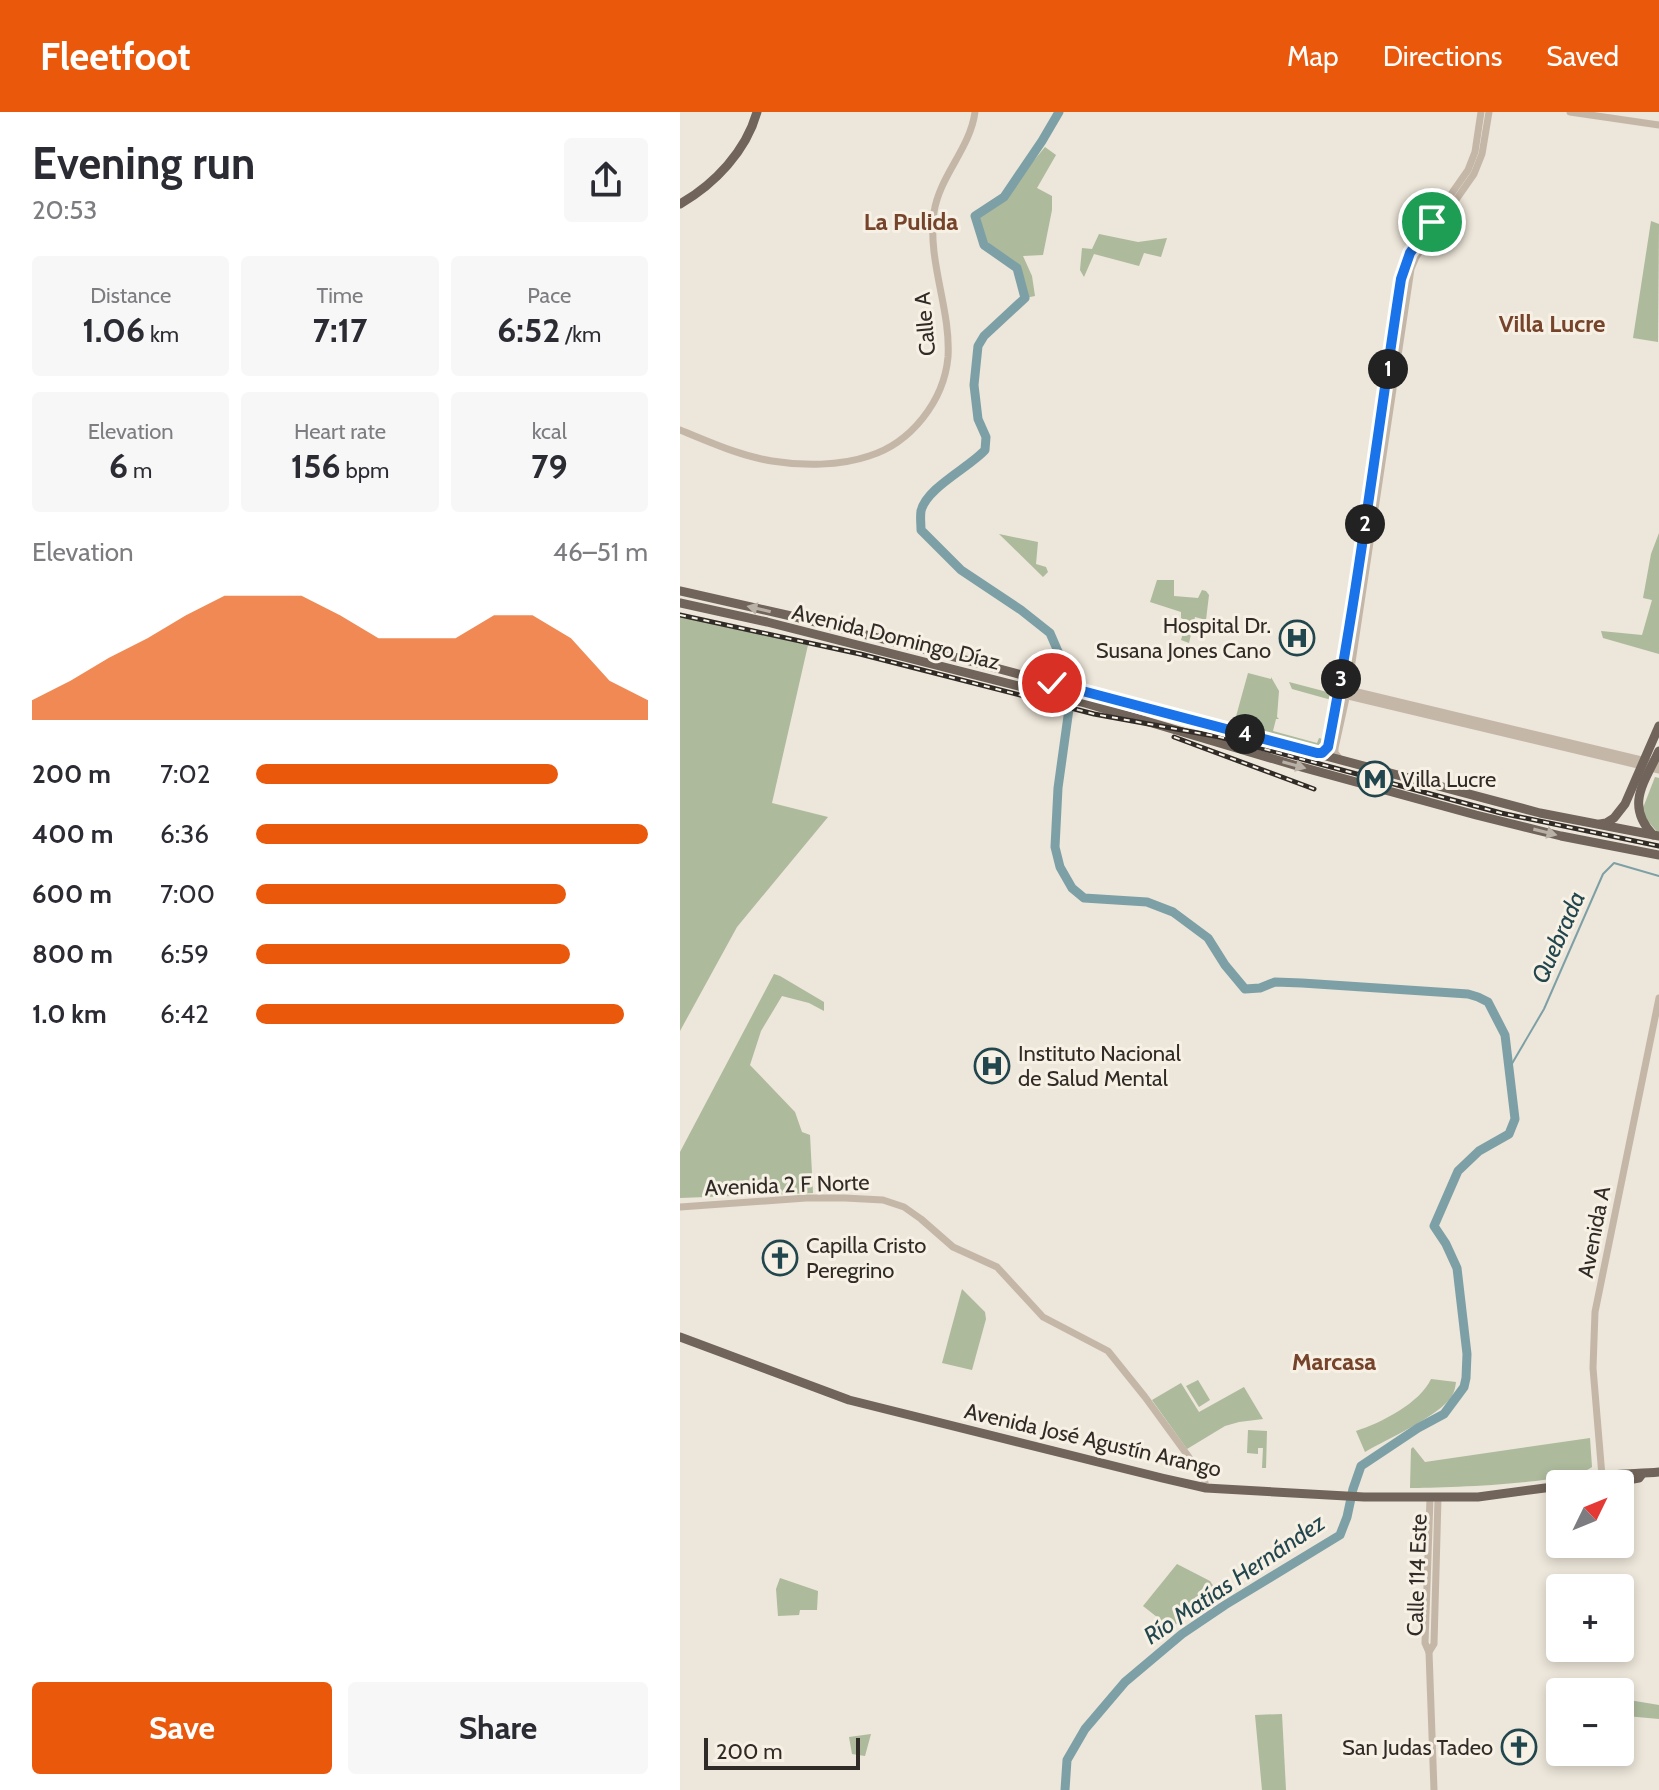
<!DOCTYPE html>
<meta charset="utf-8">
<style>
body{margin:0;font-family:Cabin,sans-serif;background:#f7f7f7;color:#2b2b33;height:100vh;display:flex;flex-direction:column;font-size:30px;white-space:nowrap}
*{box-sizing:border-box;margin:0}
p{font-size:26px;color:#7c7c81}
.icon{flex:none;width:44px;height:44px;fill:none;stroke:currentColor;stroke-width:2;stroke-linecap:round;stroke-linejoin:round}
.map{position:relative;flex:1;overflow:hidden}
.sheet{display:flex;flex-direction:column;background:#fff;width:680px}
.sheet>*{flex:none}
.needle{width:52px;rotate:47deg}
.buttons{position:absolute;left:866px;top:1358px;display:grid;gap:16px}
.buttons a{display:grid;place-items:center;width:88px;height:88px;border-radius:8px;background:#fff;box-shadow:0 4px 12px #0003;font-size:40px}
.scale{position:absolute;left:24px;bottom:20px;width:156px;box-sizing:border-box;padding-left:8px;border:4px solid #312b27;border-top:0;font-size:22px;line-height:28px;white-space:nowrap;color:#312b27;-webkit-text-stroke:6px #f6f0e5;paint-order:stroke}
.pin{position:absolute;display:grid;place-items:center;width:68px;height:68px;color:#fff;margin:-34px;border:4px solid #fff;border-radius:50%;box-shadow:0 2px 8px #0007}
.km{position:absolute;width:40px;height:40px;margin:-20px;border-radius:50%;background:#222;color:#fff;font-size:22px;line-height:40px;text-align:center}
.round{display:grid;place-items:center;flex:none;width:84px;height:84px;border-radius:8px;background:#f7f7f7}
.summary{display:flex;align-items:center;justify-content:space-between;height:136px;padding:0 32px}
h1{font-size:44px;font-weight:700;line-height:60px}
.figures{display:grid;grid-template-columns:repeat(3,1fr);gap:12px;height:136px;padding:8px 32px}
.figures div{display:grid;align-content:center;border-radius:8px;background:#f7f7f7;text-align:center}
.figures b{font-size:34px;font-weight:700}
.figures small{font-size:22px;font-weight:400}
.figures p{font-size:22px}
.chart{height:224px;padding:16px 32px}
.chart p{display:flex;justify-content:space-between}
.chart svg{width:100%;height:144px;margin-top:8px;fill:#ea580c;opacity:.7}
.primary-button{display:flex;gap:16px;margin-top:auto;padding:16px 32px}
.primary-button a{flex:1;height:92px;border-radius:8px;background:#ea580c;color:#fff;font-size:32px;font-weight:700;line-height:92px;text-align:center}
.primary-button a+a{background:#f7f7f7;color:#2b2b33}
ul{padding:0 32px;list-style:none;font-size:26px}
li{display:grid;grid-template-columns:128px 96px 1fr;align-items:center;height:60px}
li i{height:20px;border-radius:10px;background:#ea580c}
header{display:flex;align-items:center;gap:48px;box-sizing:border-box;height:112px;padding:0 40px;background:#ea580c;color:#fff}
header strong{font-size:38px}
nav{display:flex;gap:44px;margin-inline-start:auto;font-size:28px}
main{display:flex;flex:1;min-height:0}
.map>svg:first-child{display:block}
.green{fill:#adba9c}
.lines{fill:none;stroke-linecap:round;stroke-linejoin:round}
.stream{stroke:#7da0a6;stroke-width:2}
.river{stroke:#7da0a6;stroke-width:9}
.minor{stroke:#c4b7a8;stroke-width:7}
.major{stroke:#71645a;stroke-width:9}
.rail-casing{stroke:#312b27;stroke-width:5}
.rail{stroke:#f6f0e5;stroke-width:2;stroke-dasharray:6;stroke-linecap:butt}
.oneway{fill:#bab1a6}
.route-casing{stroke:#fff;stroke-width:16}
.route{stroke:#1a73e8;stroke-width:10}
.labels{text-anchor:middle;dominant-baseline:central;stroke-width:6;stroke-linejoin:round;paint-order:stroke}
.street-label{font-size:22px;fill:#312b27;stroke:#f6f0e5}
.poi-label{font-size:22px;fill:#312b27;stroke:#f6f0e5;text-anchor:start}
.neighbourhood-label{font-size:24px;font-weight:bold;fill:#76442b;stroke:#f6f0e5}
.water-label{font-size:24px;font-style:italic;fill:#22464d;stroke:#f6f0e5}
</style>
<header>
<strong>Fleetfoot</strong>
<nav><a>Map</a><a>Directions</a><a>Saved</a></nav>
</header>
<main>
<section class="sheet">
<div class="summary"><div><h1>Evening run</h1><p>20:53</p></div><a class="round"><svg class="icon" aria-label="share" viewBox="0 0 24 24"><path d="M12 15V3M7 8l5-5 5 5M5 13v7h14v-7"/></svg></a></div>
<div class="figures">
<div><p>Distance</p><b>1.06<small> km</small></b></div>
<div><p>Time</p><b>7:17</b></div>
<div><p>Pace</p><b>6:52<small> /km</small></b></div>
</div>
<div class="figures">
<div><p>Elevation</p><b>6<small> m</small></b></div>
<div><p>Heart rate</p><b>156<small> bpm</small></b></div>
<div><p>kcal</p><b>79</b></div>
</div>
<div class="chart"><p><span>Elevation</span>46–51 m</p>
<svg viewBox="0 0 160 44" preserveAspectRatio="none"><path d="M0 44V38L10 32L20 25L30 19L40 12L50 6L60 6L70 6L80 12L90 19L100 19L110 19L120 12L130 12L140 19L150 32L160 38V44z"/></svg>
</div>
<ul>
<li><b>200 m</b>7:02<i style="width:77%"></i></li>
<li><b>400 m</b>6:36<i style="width:100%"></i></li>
<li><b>600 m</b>7:00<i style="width:79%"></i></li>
<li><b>800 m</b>6:59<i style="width:80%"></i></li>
<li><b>1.0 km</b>6:42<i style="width:94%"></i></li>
</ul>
<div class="primary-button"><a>Save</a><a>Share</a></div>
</section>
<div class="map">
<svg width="979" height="1678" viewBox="0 0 979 1678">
<rect width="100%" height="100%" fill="#ede6da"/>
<g class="green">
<polygon points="365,35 376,43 357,76 372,84 372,98 363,143 343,144 352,164 355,184 345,186 337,156 304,133 295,104 324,85"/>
<polygon points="971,109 979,112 978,230 953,226"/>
<polygon points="419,122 458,130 487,126 481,145 464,141 459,154 414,142 404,165 400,158 402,136 412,137"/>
<polygon points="979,421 979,542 923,526 921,519 962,523 972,488 963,486 971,442"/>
<polygon points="319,422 358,430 356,452 366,455 368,460 363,465"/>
<polygon points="477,468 494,468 494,484 518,486 522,478 526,479 529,483 526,508 515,505 509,531 501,528 505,513 509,510 501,506 501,500 470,490"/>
<polygon points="0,501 128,533 92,691 148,705 57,815 0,919"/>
<polygon points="568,561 591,567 591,565 599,579 597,605 599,607 596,607 593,619 637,631 639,626 646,628 644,633 637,635 559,615 555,608"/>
<polygon points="609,570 651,581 655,589 612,577"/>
<polygon points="975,665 979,666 979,722 961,701"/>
<polygon points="94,862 100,864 144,890 144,899 129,891 102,884 81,919 70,953 115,1000 122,1020 130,1023 133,1081 0,1086 0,1040"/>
<polygon points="282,1177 305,1200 306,1207 292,1258 262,1251"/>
<path d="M751 1267 776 1270C775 1277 774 1282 769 1288 751 1308 709 1326 685 1340L676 1319C701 1311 740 1291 751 1267Z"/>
<polygon points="518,1268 530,1288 519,1295 506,1274"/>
<polygon points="501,1271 519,1300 564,1275 583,1307 559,1310 545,1314 507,1337 472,1288"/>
<polygon points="568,1318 587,1319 586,1356 582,1356 583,1336 578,1336 578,1342 567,1341"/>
<path d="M910 1326 912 1355C892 1372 762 1376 730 1376L731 1337 733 1335 745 1350Z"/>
<polygon points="497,1452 530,1469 538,1481 491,1516 463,1494"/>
<polygon points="100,1466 138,1479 137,1498 120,1498 119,1503 98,1504 96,1477"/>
<polygon points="949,1588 979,1593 979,1607 946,1604"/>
<polygon points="602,1602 606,1678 582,1678 575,1603"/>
<polygon points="191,1622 185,1644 172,1642 169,1625"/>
</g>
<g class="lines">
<polyline class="stream" points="830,955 864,897 923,762 934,751 979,764"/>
<path class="river" d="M379 0 362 29 324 85 295 104 304 133 337 156 345 186 304 224 298 234 294 273 298 307 306 325 305 338C290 355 246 376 241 399 240 405 241 412 241 418L281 458 341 498 370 521 383 551 389 597 378 676 375 735 380 755 392 776 404 786 467 790 493 800 528 826 545 853 565 877 580 876 595 870 622 871 788 882 798 885 808 890 825 923 835 1007 829 1022 799 1039 778 1059 754 1114 766 1132 777 1156 787 1242 786 1266 784 1275 764 1302 738 1316 681 1354 673 1377 667 1405 660 1423 545 1493 502 1522 445 1570 405 1617 387 1648 385 1678"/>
<g class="minor">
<polyline points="890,0 979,13"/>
<path d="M0 318C30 330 60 344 92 349 122 354 160 354 189 344 231 331 264 289 268 245 271 197 247 149 254 100 260 63 290 37 295 0"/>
<polyline points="665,577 979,652"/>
<polyline points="664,583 979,658"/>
<polyline points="639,641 648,635 658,581 724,154 730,141 788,58 795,40 801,0"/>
<polyline points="660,647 655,641 655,636 668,577 731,157 736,145 794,62 802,42 809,0"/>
<polyline points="0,1095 126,1086 165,1086 203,1088 224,1095 241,1107 273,1135 317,1155 363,1205 428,1239 465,1285 519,1359 524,1366 526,1376"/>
<polyline points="922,1364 913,1256 915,1200 979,886"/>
<polyline points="750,1386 745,1531 749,1540 754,1532 758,1386"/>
<polyline points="749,1540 754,1678"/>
</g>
<g class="major">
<path d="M0 92C35 72 66 39 77 0"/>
<polyline points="0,479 111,504 282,547 860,701 979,724"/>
<polyline points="0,491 87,510 405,591 614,653 796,703 881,724 979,743"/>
<polyline points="920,712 926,711 934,706 945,692 979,614"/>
<path d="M973 723C945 693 964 671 979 639"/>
<polyline points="0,1225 169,1288 482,1366 526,1376 684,1385 798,1385 880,1374"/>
<path d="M896 1372C922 1359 952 1363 979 1360"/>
<polyline points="925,1372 959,1366 962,1362"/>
</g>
<g class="rail-casing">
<g id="rail">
<polyline points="0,503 180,542 414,602 540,625 821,701 979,734"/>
<polyline points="494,625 634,677"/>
</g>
</g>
<use href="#rail" class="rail"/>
</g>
<defs><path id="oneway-solid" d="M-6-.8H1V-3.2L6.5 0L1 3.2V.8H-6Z" transform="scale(2)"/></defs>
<g class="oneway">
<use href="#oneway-solid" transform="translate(79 497) rotate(-167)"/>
<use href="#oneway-solid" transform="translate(614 653) rotate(16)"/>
<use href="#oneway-solid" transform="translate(865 720) rotate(14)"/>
</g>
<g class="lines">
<g class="route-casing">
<path id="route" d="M372 571 637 641H642L648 635C678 480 697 323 721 167L730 141 752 110"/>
</g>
<use href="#route" class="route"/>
</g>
<defs>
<g id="hospital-ring" transform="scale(1.8)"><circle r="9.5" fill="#f6f0e5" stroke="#22464d" stroke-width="1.5"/><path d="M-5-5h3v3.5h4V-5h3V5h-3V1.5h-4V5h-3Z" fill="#22464d"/></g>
<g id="metro-ring" transform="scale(1.8)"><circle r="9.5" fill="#f6f0e5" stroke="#22464d" stroke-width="1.5"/><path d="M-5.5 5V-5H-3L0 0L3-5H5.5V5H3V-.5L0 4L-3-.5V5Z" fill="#22464d"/></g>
<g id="church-ring" transform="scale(1.8)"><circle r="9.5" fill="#f6f0e5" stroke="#22464d" stroke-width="1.5"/><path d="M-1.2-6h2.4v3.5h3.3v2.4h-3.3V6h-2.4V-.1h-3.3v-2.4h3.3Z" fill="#22464d"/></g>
</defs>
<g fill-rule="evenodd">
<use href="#hospital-ring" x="617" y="526"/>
<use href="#metro-ring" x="695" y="667"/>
<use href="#hospital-ring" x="312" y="954"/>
<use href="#church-ring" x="100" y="1146"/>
<use href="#church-ring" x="839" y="1635"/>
</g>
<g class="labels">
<g class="street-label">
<text transform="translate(245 212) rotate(-95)">Calle A</text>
<text transform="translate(216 525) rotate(14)">Avenida Domingo Díaz</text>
<text transform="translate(107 1073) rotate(-2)">Avenida 2 F Norte</text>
<text transform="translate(914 1120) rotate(-79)">Avenida A</text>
<text transform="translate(413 1328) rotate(13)">Avenida José Agustín Arango</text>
<text transform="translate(737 1463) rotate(-88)">Calle 114 Este</text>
</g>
<g class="poi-label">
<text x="591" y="513" text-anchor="end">Hospital Dr.<tspan x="591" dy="25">Susana Jones Cano</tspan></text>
<text x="721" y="667">Villa Lucre</text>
<text x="338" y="941">Instituto Nacional<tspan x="338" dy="25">de Salud Mental</tspan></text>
<text x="126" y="1133">Capilla Cristo<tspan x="126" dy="25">Peregrino</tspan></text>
<text x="813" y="1635" text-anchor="end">San Judas Tadeo</text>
</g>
<g class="neighbourhood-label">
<text x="231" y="109">La Pulida</text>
<text x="872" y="211">Villa Lucre</text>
<text x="654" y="1249">Marcasa</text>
</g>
<g class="water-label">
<text transform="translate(878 825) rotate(-66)">Quebrada</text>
<text transform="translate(554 1467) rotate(-34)">Río Matías Hernández</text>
</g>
</g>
</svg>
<div class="buttons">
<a><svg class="needle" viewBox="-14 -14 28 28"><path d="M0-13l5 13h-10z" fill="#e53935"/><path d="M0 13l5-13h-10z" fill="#7c7c81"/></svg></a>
<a>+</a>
<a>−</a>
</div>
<div class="scale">200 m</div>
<div class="pin" style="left:752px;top:110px;background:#1e9e55"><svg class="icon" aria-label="arrive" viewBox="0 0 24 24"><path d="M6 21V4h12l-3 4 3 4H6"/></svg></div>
<div class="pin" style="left:372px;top:571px;background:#d93025"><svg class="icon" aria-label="check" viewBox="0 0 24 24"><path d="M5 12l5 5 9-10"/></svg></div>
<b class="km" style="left:708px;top:257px">1</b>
<b class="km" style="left:685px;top:412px">2</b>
<b class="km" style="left:661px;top:567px">3</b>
<b class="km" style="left:565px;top:622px">4</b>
</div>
</main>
